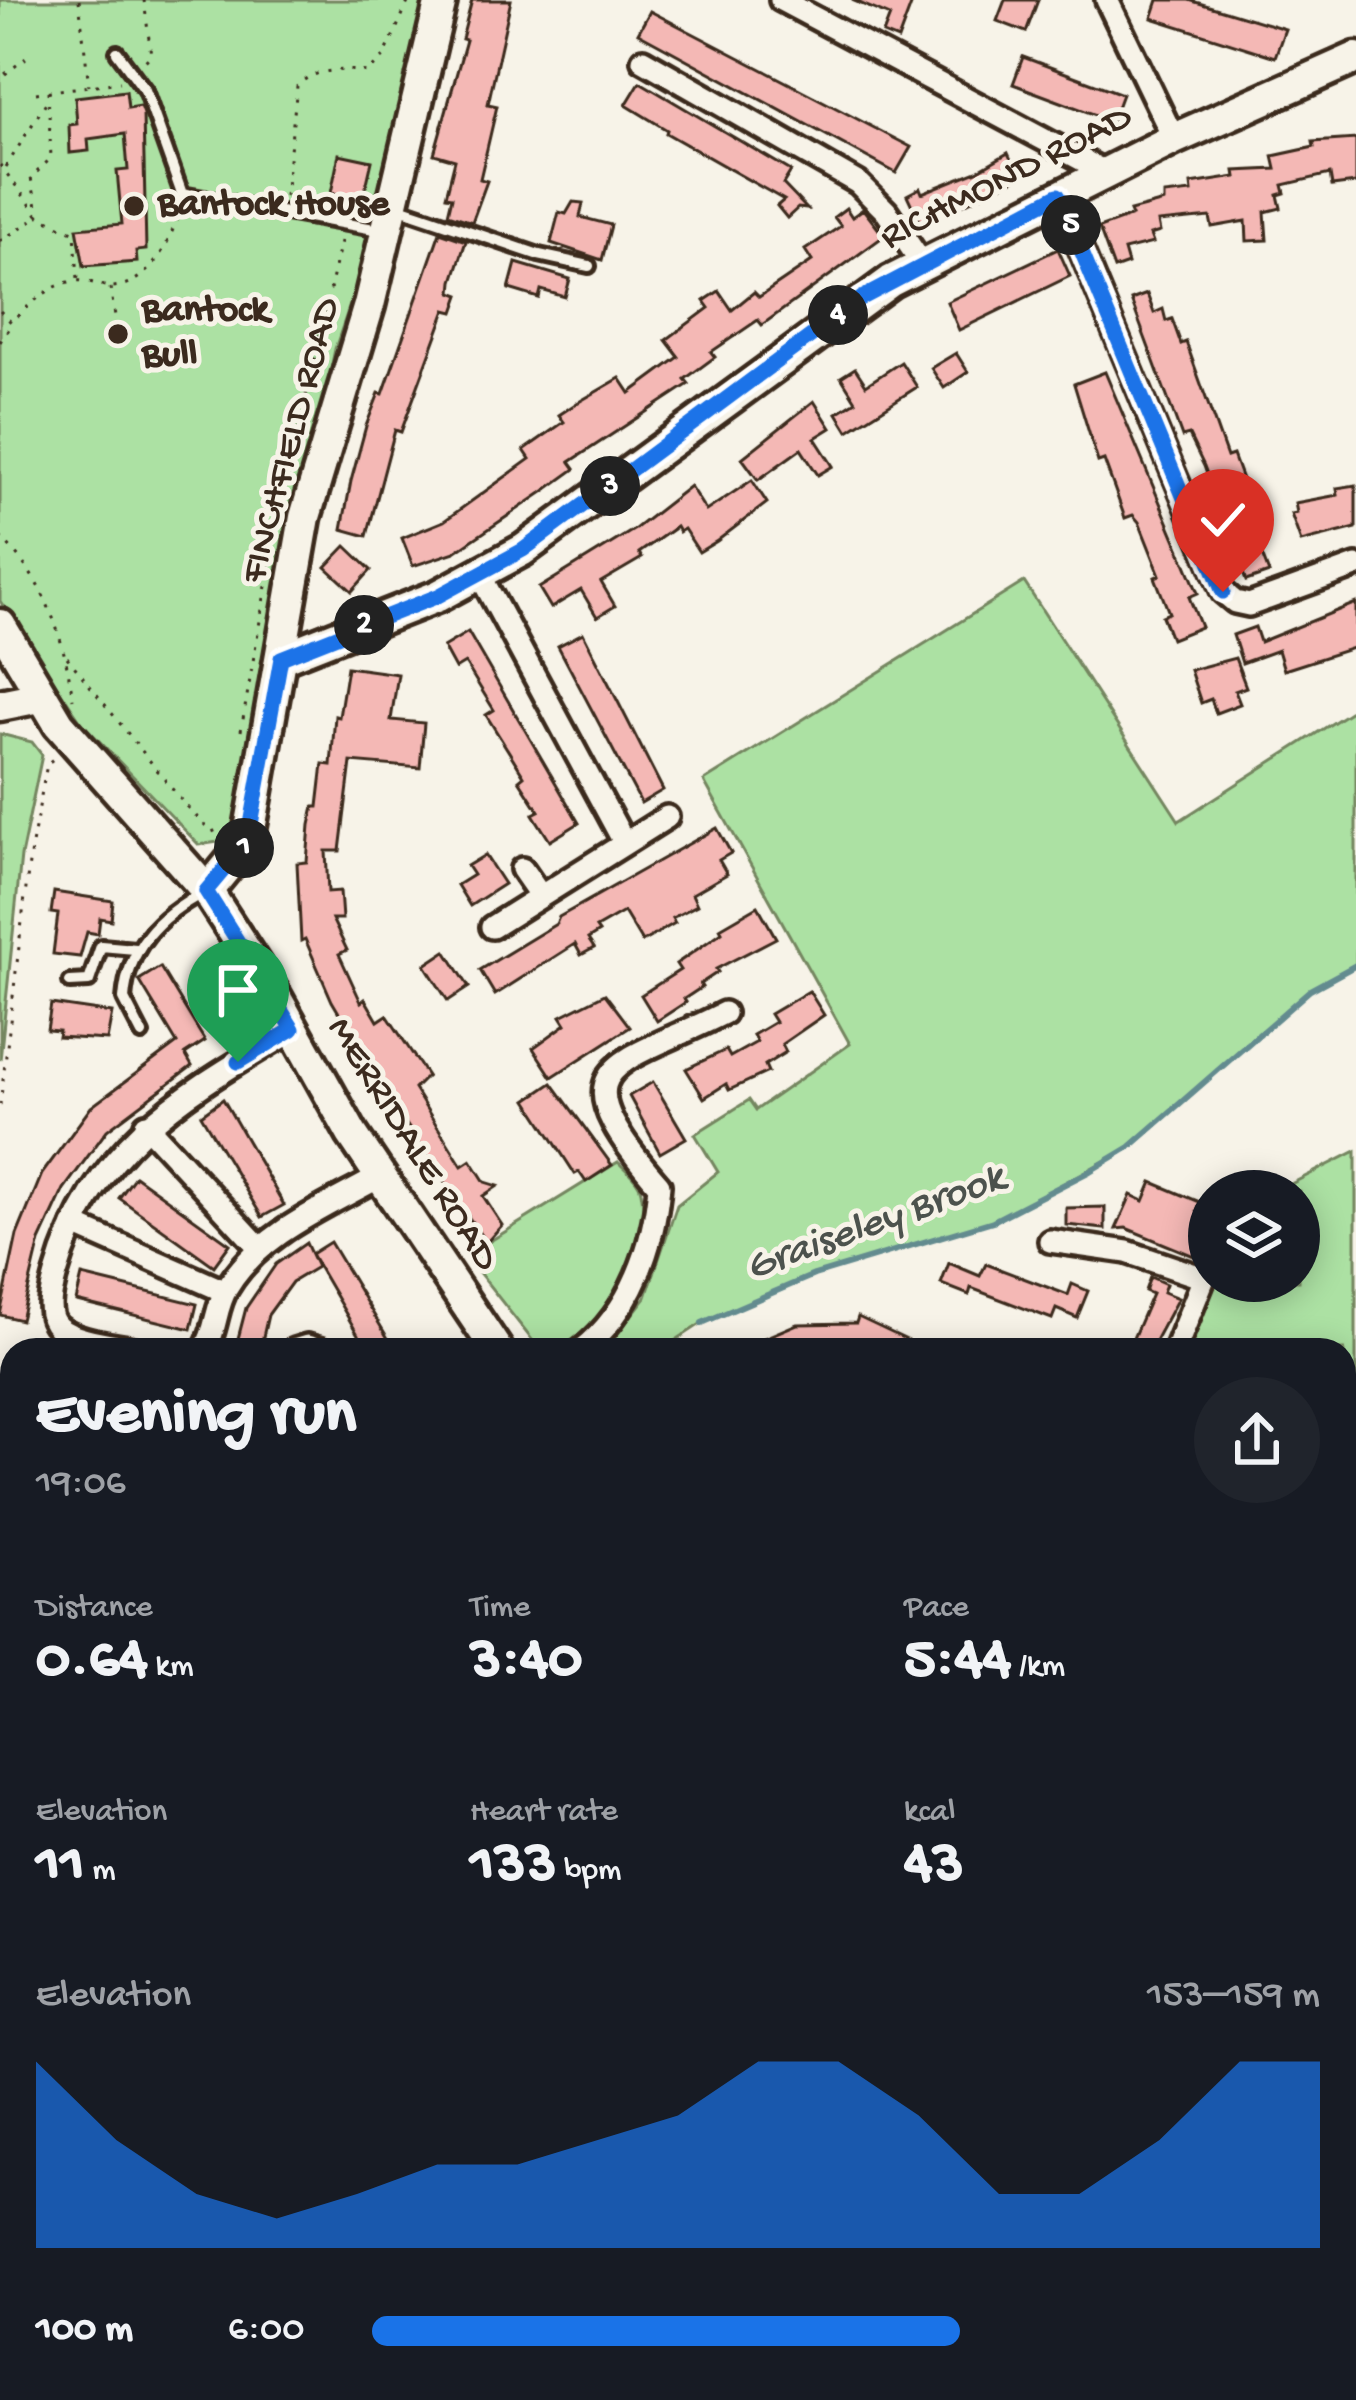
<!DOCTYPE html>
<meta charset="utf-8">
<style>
body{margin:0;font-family:"Gochi Hand",sans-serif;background:#20242c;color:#f1f3f6;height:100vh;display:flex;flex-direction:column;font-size:45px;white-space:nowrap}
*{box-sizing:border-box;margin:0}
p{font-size:39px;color:#9ea1a6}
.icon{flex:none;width:66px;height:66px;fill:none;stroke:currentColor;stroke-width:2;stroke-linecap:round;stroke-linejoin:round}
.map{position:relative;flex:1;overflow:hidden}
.drawer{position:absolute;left:0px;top:1338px;width:1356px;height:1062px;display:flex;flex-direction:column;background:#171b24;border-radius:36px 36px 0 0;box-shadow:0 6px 30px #0003}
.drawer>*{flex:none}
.controls{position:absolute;left:1188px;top:1170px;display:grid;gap:24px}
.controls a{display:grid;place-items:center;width:132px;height:132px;border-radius:50%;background:#171b24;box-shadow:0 6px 30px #0003;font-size:60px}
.pin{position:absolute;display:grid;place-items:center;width:102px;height:102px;color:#fff;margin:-123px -51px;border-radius:50% 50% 50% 0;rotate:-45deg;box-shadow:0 0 12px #0007}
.pin .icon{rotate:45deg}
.km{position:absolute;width:60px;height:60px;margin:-30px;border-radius:50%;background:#222;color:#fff;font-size:33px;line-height:60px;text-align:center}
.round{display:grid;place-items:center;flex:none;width:126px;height:126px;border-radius:63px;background:#20242c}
.overview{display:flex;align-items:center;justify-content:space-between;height:204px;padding:0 36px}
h1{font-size:66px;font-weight:700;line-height:90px}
.figures{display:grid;grid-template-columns:repeat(3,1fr);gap:18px;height:204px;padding:12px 36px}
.figures div{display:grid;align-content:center}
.figures b{font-size:60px;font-weight:700}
.figures small{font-size:33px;font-weight:400}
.figures p{font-size:33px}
.chart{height:336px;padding:24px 36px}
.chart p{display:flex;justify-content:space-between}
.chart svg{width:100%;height:216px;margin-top:12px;fill:#1a73e8;opacity:.7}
ul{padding:0 36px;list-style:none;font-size:39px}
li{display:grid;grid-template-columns:192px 144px 1fr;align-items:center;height:90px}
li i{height:30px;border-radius:15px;background:#1a73e8}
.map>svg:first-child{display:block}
.green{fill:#ace1a3;stroke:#748660;stroke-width:3}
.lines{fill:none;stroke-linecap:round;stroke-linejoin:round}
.stream{stroke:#638b8f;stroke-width:6}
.building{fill:#f4b8b5;stroke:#3b2a1e;stroke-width:3}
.lane-casing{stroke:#3b2a1e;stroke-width:20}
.street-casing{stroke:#3b2a1e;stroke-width:30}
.secondary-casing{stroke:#3b2a1e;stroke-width:39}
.highway-casing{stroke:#3b2a1e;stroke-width:48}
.path{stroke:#3b2a1e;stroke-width:3;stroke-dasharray:3 9;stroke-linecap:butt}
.lane{stroke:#f7f3e8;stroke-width:10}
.street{stroke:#f7f3e8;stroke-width:21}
.secondary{stroke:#f7f3e8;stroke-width:30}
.highway{stroke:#f7f3e8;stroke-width:39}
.route-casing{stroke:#fff;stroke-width:24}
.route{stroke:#1a73e8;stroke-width:15}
.poi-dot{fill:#3b2a1e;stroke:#f7f3e8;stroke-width:4.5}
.labels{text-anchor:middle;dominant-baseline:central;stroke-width:10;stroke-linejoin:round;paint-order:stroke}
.street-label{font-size:39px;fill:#3b2a1e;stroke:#f7f3e8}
.poi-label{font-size:39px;font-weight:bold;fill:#3b2a1e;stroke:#f7f3e8;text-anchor:start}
.water-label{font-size:42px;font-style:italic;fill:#4c524d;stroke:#f7f3e8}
</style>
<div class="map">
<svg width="1356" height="2400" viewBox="0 0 1356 2400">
<rect width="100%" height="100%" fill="#f7f3e8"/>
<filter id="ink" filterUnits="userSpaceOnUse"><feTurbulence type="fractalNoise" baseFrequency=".00833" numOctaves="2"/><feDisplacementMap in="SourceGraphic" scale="24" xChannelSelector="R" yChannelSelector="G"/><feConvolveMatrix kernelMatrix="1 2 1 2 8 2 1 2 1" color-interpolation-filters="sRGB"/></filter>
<g filter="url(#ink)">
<g class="green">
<polygon points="0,0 424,0 372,240 335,349 240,823 224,841 199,845 82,723 0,601"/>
<polygon points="1024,582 1179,821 1356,708 1356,965 1310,990 1130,1147 994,1221 814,1275 702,1323 661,1350 604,1350 646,1297 677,1205 718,1172 695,1134 749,1100 756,1110 850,1044 704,781"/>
<polygon points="0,734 32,742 42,755 21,856 0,1060"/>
<polygon points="1356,1151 1356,1706 1344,1729 1344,1350 1187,1350 1217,1281 1299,1281 1299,1191 1277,1191"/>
<path d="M618 1162C626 1170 639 1180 641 1191 653 1244 599 1350 540 1350L466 1256Z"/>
<polygon points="12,1852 12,2194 0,2193 0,1853"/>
</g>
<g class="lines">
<polyline class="stream" points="702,1323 814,1275 993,1221 1090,1171 1130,1147 1310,990 1356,965"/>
</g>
<g class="building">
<polygon points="472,0 511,0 488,104 497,106 480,179 487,181 472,222 448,214 452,197 446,196 455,160 434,154 466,40 462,39"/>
<polygon points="852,0 913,0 898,40 883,34 890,16"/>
<polygon points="1005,0 1038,0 1026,32 997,21"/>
<polygon points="1158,0 1189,0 1285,29 1275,57 1152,18"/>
<polygon points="650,11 911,147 896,173 638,33"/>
<polygon points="1023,57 1122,94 1112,121 1013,84"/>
<polygon points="640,82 791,171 783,184 807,209 798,208 787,218 777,206 784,200 666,133 667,130 626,105"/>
<polygon points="126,91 128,108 140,106 143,114 146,250 136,251 137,262 84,266 77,228 122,224 117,171 128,170 125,134 88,139 89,151 70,153 69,125 77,124 75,97"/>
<polygon points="1356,139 1356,183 1332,186 1330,174 1283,185 1285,193 1278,195 1281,208 1265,212 1267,240 1247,241 1246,221 1212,227 1210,217 1158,222 1160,232 1150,235 1153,243 1124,250 1128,264 1114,269 1099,228 1132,216 1130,211 1164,202 1164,195 1192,192 1191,184 1236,177 1235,171 1276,169 1273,156 1314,147 1313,142"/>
<polygon points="1008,153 1019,177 921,225 907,195 920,188 922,193 977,171"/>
<polygon points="339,154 372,161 363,200 331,193"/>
<polygon points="573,202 583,203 580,217 611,225 602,260 551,243 559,212 566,214"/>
<polygon points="846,208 852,217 863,209 884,236 762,325 758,320 711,352 715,357 685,379 689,384 570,462 575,469 543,492 455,552 413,566 402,538 444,521 530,459 524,450 564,422 559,415 577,403 620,378 630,393 679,357 666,340 709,308 704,301 719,291 732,310 754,292 759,297 812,261 805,250 841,226 834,217"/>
<polygon points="440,232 466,241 453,281 452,292 460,295 454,312 446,310 401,432 395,430 367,536 342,529 351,481 366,426 379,393 383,394"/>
<polygon points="1058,249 1070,276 959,330 947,302"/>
<polygon points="516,263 570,279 565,297 541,290 539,298 509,289"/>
<polygon points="1147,294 1154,313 1163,309 1166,321 1172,319 1181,344 1186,342 1227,457 1233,455 1243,482 1235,485 1269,573 1246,581 1204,466 1189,435 1182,437 1131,300"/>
<polygon points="956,353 968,372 944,388 931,368"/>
<polygon points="901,362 917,387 848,431 837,413 856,401 841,377 855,368 866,385"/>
<polygon points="1105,372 1198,593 1189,597 1201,627 1171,639 1162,616 1169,613 1155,577 1160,575 1139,522 1133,515 1125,518 1104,460 1098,462 1074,384"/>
<polygon points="814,401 831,428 815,438 833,466 818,475 801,449 758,480 742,458"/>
<polygon points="752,480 767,503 717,541 699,552 684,529 679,532 676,527 639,553 642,558 601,582 615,606 597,617 581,590 551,608 539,588 635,529 690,486 706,511"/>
<polygon points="1356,485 1356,528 1301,542 1291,514 1297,513 1295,503 1338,495 1337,488"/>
<polygon points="346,546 371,570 352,591 326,567"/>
<polygon points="1356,603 1356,647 1284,670 1278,650 1242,663 1233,635 1255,627 1260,642"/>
<polygon points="468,632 579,823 550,841 533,814 539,811 519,780 524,776 486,715 494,710 465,663 455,669 443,647"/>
<polygon points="583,633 663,790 641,803 558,646"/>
<polygon points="1235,658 1246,687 1235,691 1240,704 1216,713 1211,699 1201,703 1190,670"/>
<polygon points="347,667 398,674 391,720 424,723 420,768 351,762 340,851 326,851 328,892 340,891 342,919 332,919 347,950 339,954 361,1002 365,999 378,1021 387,1015 427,1076 414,1089 462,1166 471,1160 485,1182 498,1186 483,1196 502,1225 486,1243 394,1106 332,1001 305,939 301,941 297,863 307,862 310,825 314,807 318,807 323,764 331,765 335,716 339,717"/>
<polygon points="717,828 731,853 719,860 727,874 692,894 697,905 672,918 675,923 642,942 624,912 596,928 599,932 588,939 594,948 581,955 575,944 495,995 480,970 556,924 559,917"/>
<polygon points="485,855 504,884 470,906 457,885 473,875 467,866"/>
<polygon points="54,892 113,901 111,920 100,918 98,934 87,932 80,957 53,954 58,914 51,913"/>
<polygon points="758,906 776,938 716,969 718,972 700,984 702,987 684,999 686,1002 657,1021 641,995 680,970 676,964 722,932 720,928"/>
<polygon points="446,951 469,987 448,1001 425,965"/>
<polygon points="160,967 205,1041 185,1054 192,1066 107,1130 64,1189 40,1241 21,1320 0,1315 17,1235 42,1174 91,1107 177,1043 139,980"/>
<polygon points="809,991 824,1015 782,1044 786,1052 765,1065 768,1072 729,1090 726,1084 704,1098 686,1069 726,1050 730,1057 757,1042 753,1035 775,1022 770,1014"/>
<polygon points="605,994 630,1027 552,1077 533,1048 566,1024 561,1016"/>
<polygon points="51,1004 112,1013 107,1040 58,1037 59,1031 47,1030"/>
<polygon points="653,1082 686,1138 660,1153 629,1096"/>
<polygon points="552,1083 612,1165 586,1182 579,1172 575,1174 527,1100"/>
<polygon points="223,1099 284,1205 262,1217 201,1115"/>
<polygon points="135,1176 230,1244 214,1266 119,1198"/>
<polygon points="1152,1182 1200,1202 1197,1211 1209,1216 1194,1256 1126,1228 1116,1229 1131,1195 1144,1201"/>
<polygon points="1105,1207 1105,1229 1066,1225 1066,1208"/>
<polygon points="330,1242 395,1350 367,1350 311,1254"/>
<polygon points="306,1243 317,1267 292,1282 268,1315 260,1350 235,1350 246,1308 276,1264"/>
<polygon points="949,1263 980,1276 986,1264 1068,1295 1072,1284 1088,1291 1077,1318 1056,1309 1052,1319 971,1288 969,1295 941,1284"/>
<polygon points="82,1276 197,1304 191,1329 76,1301"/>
<polygon points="1150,1277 1166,1284 1163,1292 1178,1298 1150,1350 1128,1350 1152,1294 1145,1291"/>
<polygon points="858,1317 928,1350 736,1350 797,1324 856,1323"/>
</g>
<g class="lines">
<g class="lane-casing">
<g id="lane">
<polyline points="117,52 145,90 182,194 385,231"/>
<polyline points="397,207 539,255 589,266"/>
<polyline points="70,982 89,981 101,946 135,949"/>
<path d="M142 1034 124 999C128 947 158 916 204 892"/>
<polyline points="0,2201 12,2202"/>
</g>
</g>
<g class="street-casing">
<g id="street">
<polyline points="781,0 1105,172"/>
<polyline points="1107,0 1174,139"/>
<polyline points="643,60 858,183 886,211 923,265"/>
<polyline points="1058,195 1223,592 1235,602 1249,605 1356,566"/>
<polyline points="480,575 624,842"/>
<polyline points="522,869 540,895"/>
<polyline points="492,927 667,817"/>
<polyline points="146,1125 259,1247"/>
<polyline points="74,1225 224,1291"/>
<polyline points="1050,1241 1127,1252 1204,1278 1175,1350"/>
<path d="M138 1350C116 1345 75 1342 58 1327 44 1314 52 1289 56 1274 93 1144 185 1094 293 1029"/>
<path d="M204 1350C217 1331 215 1307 227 1288 260 1233 326 1207 379 1177"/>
<polyline points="294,1350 307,1346 321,1350"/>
<path d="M582 1350C631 1311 654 1247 659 1185 551 1061 619 1067 724 1013"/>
<polyline points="0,1628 12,1594"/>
<polyline points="1344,1851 1356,1853"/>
<polyline points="1344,2220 1356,2225"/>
<polyline points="0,2383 12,2385"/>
<polyline points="31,2388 103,2400"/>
<polyline points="415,2400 416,2395"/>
</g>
</g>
<g class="secondary-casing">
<g id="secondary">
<polyline points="0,625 59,724 207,891 275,996 352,1134 497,1350"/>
<polyline points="281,658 438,596 523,550 891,281 1174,139 1356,58"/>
<polyline points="0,705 40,697"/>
<polyline points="207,891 248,841 305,517 369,305 441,0"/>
<polyline points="848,2388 849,2400"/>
</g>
</g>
<g class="highway-casing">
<polyline id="highway" points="1350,2400 1356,2388"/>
</g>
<g class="path">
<polyline points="79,0 89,86"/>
<polyline points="144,0 151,55 145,61"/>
<polyline points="5,74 26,58"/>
<polyline points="48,91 51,158 31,178 39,216 75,233 78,279"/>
<polyline points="36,93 120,82"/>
<polyline points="0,165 39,216 0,241"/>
<polyline points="6,167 48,99"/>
<path d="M285 196 297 86C314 68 344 69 368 72L384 57 409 0"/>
<polyline points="110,288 117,327"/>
<path d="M0 311 11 322C28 306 50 284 75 281 87 279 100 287 113 287 150 284 170 243 179 212"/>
<polyline points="0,342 11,324"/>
<polyline points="282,501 341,241"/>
<path d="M0 537C47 583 63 635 73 699"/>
<polyline points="67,657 185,805 212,832 223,827"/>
<polyline points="241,731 276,528"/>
<polyline points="0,1105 30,855 47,764 53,759"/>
<polyline points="0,1533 12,1543"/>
<polyline points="1344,1741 1356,1717"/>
<polyline points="1344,1751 1356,1756"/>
<polyline points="187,2400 207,2400"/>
<polyline points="294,2400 296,2388"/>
</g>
<use href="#lane" class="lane"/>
<use href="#street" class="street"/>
<use href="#secondary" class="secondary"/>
<use href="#highway" class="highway"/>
</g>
</g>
<g class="lines" filter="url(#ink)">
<g class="route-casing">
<polyline id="route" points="238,1062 293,1029 206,891 248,841 281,658 438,596 523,550 862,298 1058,195 1223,592"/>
</g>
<use href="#route" class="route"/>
</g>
<g class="poi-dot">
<circle cx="134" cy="206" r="12"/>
<circle cx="118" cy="334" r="12"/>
</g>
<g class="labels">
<g class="street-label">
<text transform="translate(1007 179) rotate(-27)">RICHMOND ROAD</text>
<text transform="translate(293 441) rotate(-75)">FINCHFIELD ROAD</text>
<text transform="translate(411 1145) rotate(58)">MERRIDALE ROAD</text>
</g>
<g class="poi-label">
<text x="158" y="206">Bantock House</text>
<text x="142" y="312">Bantock<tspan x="142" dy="45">Bull</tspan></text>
</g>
<g class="water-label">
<text transform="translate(876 1225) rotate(-20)">Graiseley Brook</text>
</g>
</g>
</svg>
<div class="controls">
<a><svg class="icon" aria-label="layers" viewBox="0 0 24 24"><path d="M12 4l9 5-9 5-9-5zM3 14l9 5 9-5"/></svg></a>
</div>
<div class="pin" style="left:238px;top:1062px;background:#1e9e55"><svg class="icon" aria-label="arrive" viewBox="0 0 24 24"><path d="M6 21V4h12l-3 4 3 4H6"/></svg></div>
<div class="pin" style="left:1223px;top:592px;background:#d93025"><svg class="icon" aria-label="check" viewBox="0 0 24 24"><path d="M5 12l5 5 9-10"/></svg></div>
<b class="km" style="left:244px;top:848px">1</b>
<b class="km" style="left:364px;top:625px">2</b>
<b class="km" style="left:610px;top:486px">3</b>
<b class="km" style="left:838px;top:315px">4</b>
<b class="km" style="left:1071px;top:225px">5</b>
<section class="drawer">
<div class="overview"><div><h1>Evening run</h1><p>19:06</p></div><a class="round"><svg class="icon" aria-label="share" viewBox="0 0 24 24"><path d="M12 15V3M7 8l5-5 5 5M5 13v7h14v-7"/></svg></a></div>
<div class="figures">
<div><p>Distance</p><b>0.64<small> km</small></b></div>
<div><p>Time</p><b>3:40</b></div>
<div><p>Pace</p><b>5:44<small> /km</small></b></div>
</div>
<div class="figures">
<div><p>Elevation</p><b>11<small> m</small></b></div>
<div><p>Heart rate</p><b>133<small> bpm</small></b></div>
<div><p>kcal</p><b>43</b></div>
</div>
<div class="chart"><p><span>Elevation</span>153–159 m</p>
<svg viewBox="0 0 160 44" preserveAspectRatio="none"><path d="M0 44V6L10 22L20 33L30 38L40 33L50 27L60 27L70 22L80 17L90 6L100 6L110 17L120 33L130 33L140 22L150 6L160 6V44z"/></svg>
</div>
<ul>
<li><b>100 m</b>6:00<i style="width:62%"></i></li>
</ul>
</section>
</div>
